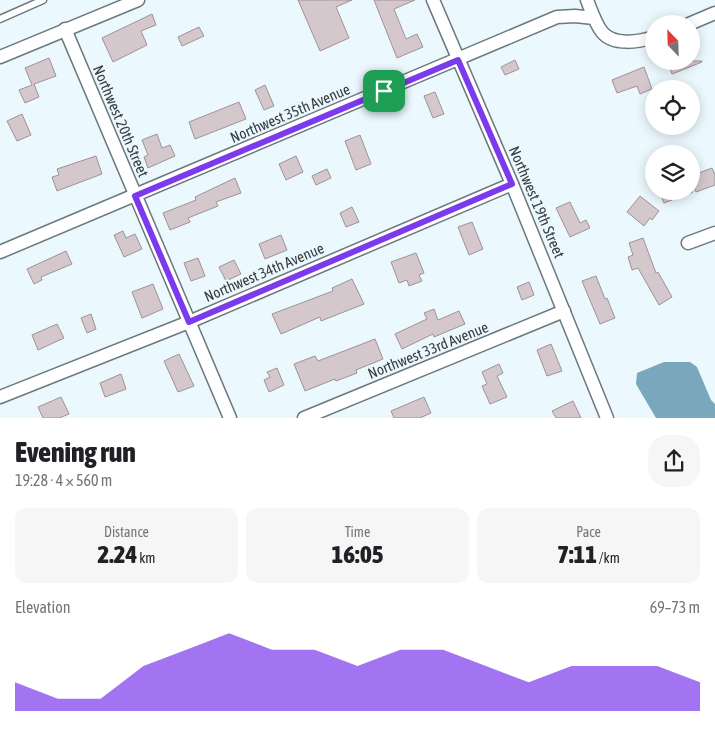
<!DOCTYPE html>
<meta charset="utf-8">
<style>
body{margin:0;font-family:"Asap Condensed",sans-serif;background:#f6f6f6;color:#202124;height:100vh;display:flex;flex-direction:column;font-size:19px;white-space:nowrap}
*{box-sizing:border-box;margin:0}
p{font-size:16px;color:#757577}
.icon{flex:none;width:28px;height:28px;fill:none;stroke:currentColor;stroke-width:2;stroke-linecap:round;stroke-linejoin:round}
.map{position:relative;height:418px;overflow:hidden}
.drawer{display:flex;flex-direction:column;background:#fff;flex:1}
.drawer>*{flex:none}
.needle{width:32px;rotate:337deg}
.fabs{position:absolute;left:645px;top:15px;display:grid;gap:10px}
.fabs a{display:grid;place-items:center;width:55px;height:55px;border-radius:50%;background:#fff;box-shadow:0 2px 12px #0003;font-size:25px}
.pin{position:absolute;display:grid;place-items:center;width:42px;height:42px;color:#fff;margin:-21px;border-radius:10px;box-shadow:0 2px 8px #0006}
.round{display:grid;place-items:center;flex:none;width:52px;height:52px;border-radius:20px;background:#f6f6f6}
.overview{display:flex;align-items:center;justify-content:space-between;height:85px;padding:0 15px}
h1{font-size:28px;font-weight:800;line-height:38px}
.stats{display:grid;grid-template-columns:repeat(3,1fr);gap:8px;height:85px;padding:5px 15px}
.stats div{display:grid;align-content:center;border-radius:12px;background:#f6f6f6;text-align:center}
.stats b{font-size:25px;font-weight:800}
.stats small{font-size:14px;font-weight:400}
.stats p{font-size:14px}
.chart{height:140px;padding:10px 15px}
.chart p{display:flex;justify-content:space-between}
.chart svg{width:100%;height:90px;margin-top:5px;fill:#7c3aed;opacity:.7}
.map>svg:first-child{display:block}
.water{fill:#79a7bc}
.building{fill:#d5c8cd;stroke:#9f9297}
.lines{fill:none;stroke-linecap:round;stroke-linejoin:round}
.service-casing{stroke:#6d787e;stroke-width:9}
.minor-casing{stroke:#6d787e;stroke-width:15}
.service{stroke:#fff;stroke-width:6}
.minor{stroke:#fff;stroke-width:12}
.route-casing{stroke:#fff;stroke-width:10}
.route{stroke:#7c3aed;stroke-width:6}
.labels{text-anchor:middle;dominant-baseline:central;stroke-width:4;stroke-linejoin:round;paint-order:stroke}
.street-label{font-size:15px;fill:#383d3f;stroke:#ebf8fe}
</style>
<div class="map">
<svg width="715" height="418" viewBox="0 0 715 418">
<rect width="100%" height="100%" fill="#ebf8fe"/>
<polygon class="water" points="664,362 690,362 697,367 711,400 715,404 715,418 656,418 636,384 637,373"/>
<g class="building">
<polygon points="298,0 352,0 336,7 349,38 320,51"/>
<polygon points="374,0 415,0 394,9 406,39 417,34 423,47 397,58"/>
<polygon points="152,14 156,25 141,31 147,45 113,62 102,38"/>
<polygon points="199,27 204,36 182,46 178,37"/>
<polygon points="49,58 56,76 34,84 39,97 25,103 19,90 32,85 25,68"/>
<polygon points="515,60 519,69 505,75 501,67"/>
<polygon points="667,61 702,61 702,62 672,74"/>
<polygon points="644,67 652,89 640,94 637,86 617,93 612,80"/>
<polygon points="265,85 274,106 264,110 255,90"/>
<polygon points="435,92 444,114 433,118 424,96"/>
<polygon points="239,102 246,119 195,139 189,122"/>
<polygon points="22,114 31,135 17,141 7,121"/>
<polygon points="157,134 162,148 170,145 175,156 148,168 144,157 148,155 142,140"/>
<polygon points="360,135 371,164 356,170 345,141"/>
<polygon points="96,156 102,174 57,191 52,177 59,175 57,169"/>
<polygon points="296,156 303,172 286,180 279,164"/>
<polygon points="712,168 715,175 715,185 696,192 691,181 691,176"/>
<polygon points="327,169 331,178 316,185 312,176"/>
<polygon points="235,178 241,193 216,202 218,206 188,218 190,222 170,230 163,213 196,200 195,197"/>
<polygon points="659,191 692,191 693,192 664,203"/>
<polygon points="640,196 659,211 652,220 650,218 644,226 627,212"/>
<polygon points="570,202 580,223 586,220 590,228 570,237 556,208"/>
<polygon points="352,207 359,222 346,227 340,213"/>
<polygon points="472,222 483,249 469,255 458,227"/>
<polygon points="123,231 126,238 135,234 142,249 124,257 114,235"/>
<polygon points="281,235 287,250 265,259 259,244"/>
<polygon points="643,238 656,273 658,272 672,297 659,305 638,268 632,270 628,257 633,255 629,243"/>
<polygon points="66,251 72,264 41,277 42,280 34,284 27,269"/>
<polygon points="416,253 424,273 419,275 422,281 409,286 407,280 399,283 391,262"/>
<polygon points="198,258 205,276 191,281 184,263"/>
<polygon points="234,260 241,274 226,281 219,267"/>
<polygon points="596,276 605,299 607,298 615,318 600,324 582,281"/>
<polygon points="352,279 364,304 321,321 320,317 281,334 272,314 333,291 332,288"/>
<polygon points="529,282 534,295 522,300 517,287"/>
<polygon points="153,284 163,309 142,318 132,292"/>
<polygon points="434,309 438,320 459,311 465,324 434,337 433,334 402,349 395,334 427,319 424,313"/>
<polygon points="91,314 96,329 87,333 81,318"/>
<polygon points="57,324 64,338 38,350 32,335"/>
<polygon points="375,339 383,359 356,370 357,373 336,381 335,379 305,391 294,364 315,356 318,361"/>
<polygon points="551,344 562,371 547,376 537,350"/>
<polygon points="179,354 194,386 178,392 164,361"/>
<polygon points="499,364 503,373 497,376 507,397 490,404 482,386 487,384 482,372"/>
<polygon points="277,368 284,385 269,392 264,380 270,377 267,372"/>
<polygon points="121,374 126,389 105,397 100,383"/>
<polygon points="61,397 69,414 59,418 43,418 38,407"/>
<polygon points="424,397 431,413 420,418 394,418 391,411"/>
<polygon points="573,401 581,418 556,418 552,411"/>
</g>
<g class="lines">
<g class="service-casing">
<polyline id="service" points="0,19 43,0"/>
</g>
<g class="minor-casing">
<g id="minor">
<polyline points="433,0 512,184 607,418"/>
<path d="M587 0C591 10 595 23 602 32 613 46 639 42 654 37"/>
<polyline points="689,24 715,13"/>
<polyline points="65,29 230,418"/>
<polyline points="0,57 138,0"/>
<polyline points="688,243 715,233"/>
<polyline points="0,252 557,17 575,16 594,18"/>
<polyline points="0,397 189,322 512,184"/>
<polyline points="304,418 564,311"/>
</g>
</g>
<use href="#service" class="service"/>
<use href="#minor" class="minor"/>
</g>
<g class="lines">
<g class="route-casing">
<polygon id="route" points="458,60 512,184 189,322 135,196"/>
</g>
<use href="#route" class="route"/>
</g>
<g class="labels">
<g class="street-label">
<text transform="translate(290 113) rotate(-23)">Northwest 35th Avenue</text>
<text transform="translate(121 121) rotate(67)">Northwest 20th Street</text>
<text transform="translate(537 202) rotate(67)">Northwest 19th Street</text>
<text transform="translate(264 272) rotate(-23)">Northwest 34th Avenue</text>
<text transform="translate(428 350) rotate(-22)">Northwest 33rd Avenue</text>
</g>
</g>
</svg>
<div class="fabs">
<a><svg class="needle" viewBox="-14 -14 28 28"><path d="M0-13l5 13h-10z" fill="#e53935"/><path d="M0 13l5-13h-10z" fill="#757577"/></svg></a>
<a><svg class="icon" aria-label="locate" viewBox="0 0 24 24"><circle cx="12" cy="12" r="6"/><path d="M12 2v4M12 18v4M2 12h4M18 12h4"/></svg></a>
<a><svg class="icon" aria-label="layers" viewBox="0 0 24 24"><path d="M12 4l9 5-9 5-9-5zM3 14l9 5 9-5"/></svg></a>
</div>
<div class="pin" style="left:384px;top:91px;background:#1e9e55"><svg class="icon" aria-label="arrive" viewBox="0 0 24 24"><path d="M6 21V4h12l-3 4 3 4H6"/></svg></div>
</div>
<section class="drawer">
<div class="overview"><div><h1>Evening run</h1><p>19:28 · 4 × 560 m</p></div><a class="round"><svg class="icon" aria-label="share" viewBox="0 0 24 24"><path d="M12 15V3M7 8l5-5 5 5M5 13v7h14v-7"/></svg></a></div>
<div class="stats">
<div><p>Distance</p><b>2.24<small> km</small></b></div>
<div><p>Time</p><b>16:05</b></div>
<div><p>Pace</p><b>7:11<small> /km</small></b></div>
</div>
<div class="chart"><p><span>Elevation</span>69–73 m</p>
<svg viewBox="0 0 160 44" preserveAspectRatio="none"><path d="M0 44V30L10 38L20 38L30 22L40 14L50 6L60 14L70 14L80 22L90 14L100 14L110 22L120 30L130 22L140 22L150 22L160 30V44z"/></svg>
</div>
</section>
